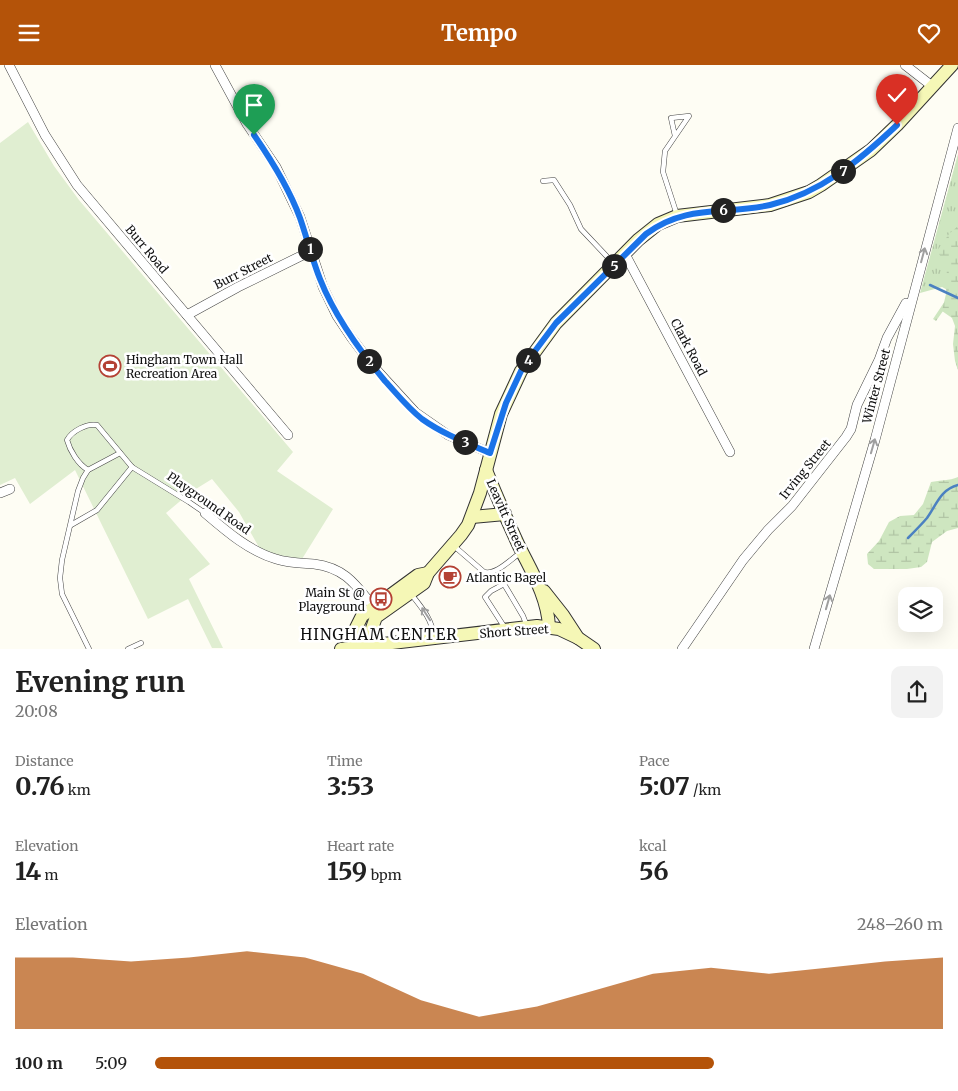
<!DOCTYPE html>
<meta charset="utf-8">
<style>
body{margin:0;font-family:Merriweather,serif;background:#f2f2f2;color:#222;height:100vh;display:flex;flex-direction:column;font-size:19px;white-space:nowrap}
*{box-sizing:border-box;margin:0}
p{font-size:16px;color:#767676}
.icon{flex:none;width:28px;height:28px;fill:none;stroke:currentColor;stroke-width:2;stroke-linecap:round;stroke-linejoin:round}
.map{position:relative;height:584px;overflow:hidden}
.side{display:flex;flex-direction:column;background:#fff;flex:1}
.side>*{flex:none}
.tools{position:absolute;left:898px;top:522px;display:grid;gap:10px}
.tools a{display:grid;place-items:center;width:45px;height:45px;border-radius:10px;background:#fff;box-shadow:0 5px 20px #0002;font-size:25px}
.pin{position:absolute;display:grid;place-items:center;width:42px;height:42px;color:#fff;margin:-51px -21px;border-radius:50% 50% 50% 0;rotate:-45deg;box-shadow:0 0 5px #0007}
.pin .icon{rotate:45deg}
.km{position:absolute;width:25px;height:25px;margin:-12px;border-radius:50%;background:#222;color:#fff;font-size:14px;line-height:25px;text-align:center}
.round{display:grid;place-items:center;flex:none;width:52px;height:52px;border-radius:10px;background:#f2f2f2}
.head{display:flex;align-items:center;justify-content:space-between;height:85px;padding:0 15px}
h1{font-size:28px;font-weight:700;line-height:38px}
.stats{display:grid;grid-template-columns:repeat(3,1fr);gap:8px;height:85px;padding:5px 15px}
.stats div{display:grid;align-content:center}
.stats b{font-size:25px;font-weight:700}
.stats small{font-size:14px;font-weight:400}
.stats p{font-size:14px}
.chart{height:140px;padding:10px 15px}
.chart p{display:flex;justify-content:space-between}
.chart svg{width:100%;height:90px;margin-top:5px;fill:#b45309;opacity:.7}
ul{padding:0 15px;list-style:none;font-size:16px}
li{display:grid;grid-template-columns:80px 60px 1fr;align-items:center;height:38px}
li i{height:12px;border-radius:6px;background:#b45309}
header{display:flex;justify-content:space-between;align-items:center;height:65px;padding:0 15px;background:#b45309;color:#fff;font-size:22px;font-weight:700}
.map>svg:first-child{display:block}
.grass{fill:url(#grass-tufts)}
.wetland{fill:url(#wetland-marsh)}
.pitch{fill:#e0eed1}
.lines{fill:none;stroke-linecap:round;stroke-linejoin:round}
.stream{stroke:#4b81c1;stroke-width:2.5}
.lane-casing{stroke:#434343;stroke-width:5.5}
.street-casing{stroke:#434343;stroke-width:10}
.secondary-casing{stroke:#323232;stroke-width:14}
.lane{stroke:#fff;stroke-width:4.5}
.street{stroke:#fff;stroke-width:9}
.secondary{stroke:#f5f7b6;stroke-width:12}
.oneway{stroke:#9f9f9f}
.route-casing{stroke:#fff;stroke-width:10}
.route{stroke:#1a73e8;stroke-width:6}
.labels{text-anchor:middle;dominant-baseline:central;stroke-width:5;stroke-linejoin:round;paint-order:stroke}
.street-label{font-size:12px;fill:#101010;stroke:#fff}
.poi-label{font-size:12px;fill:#101010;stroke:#fff;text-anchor:start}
.quarter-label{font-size:15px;letter-spacing:1px;fill:#101010;stroke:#fff}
</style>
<header><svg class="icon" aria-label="menu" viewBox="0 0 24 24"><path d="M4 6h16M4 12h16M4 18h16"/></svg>Tempo<svg class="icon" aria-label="heart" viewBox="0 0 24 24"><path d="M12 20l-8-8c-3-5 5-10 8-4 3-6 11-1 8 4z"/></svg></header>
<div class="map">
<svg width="958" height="584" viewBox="0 0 958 584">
<defs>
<pattern id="grass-tufts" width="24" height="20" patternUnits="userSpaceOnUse" patternTransform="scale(1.25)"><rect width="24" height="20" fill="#cee6c0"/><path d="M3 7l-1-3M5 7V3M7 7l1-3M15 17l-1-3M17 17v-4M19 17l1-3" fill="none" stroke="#b0c4a4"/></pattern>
<pattern id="wetland-marsh" width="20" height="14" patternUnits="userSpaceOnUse" patternTransform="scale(1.25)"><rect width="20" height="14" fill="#cee6c0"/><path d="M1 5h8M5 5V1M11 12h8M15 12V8" fill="none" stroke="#b0c4a4"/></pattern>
</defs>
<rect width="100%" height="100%" fill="#fefdf4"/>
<polygon class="grass" points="958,89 958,230 955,229 936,256 933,254 951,227 942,222 920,228"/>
<g class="wetland">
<polygon points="958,161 958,305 955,296 953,279 955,261 952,253 942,246 946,229 947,201 937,186 949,169"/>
<path d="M958 412V463L947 466 932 477 927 497 921 502 907 504H874L868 499 867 489 879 476 889 457 900 451 914 450 923 439 931 417C940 415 949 416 958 412Z"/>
</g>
<polygon class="pitch" points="28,57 54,101 79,135 293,387 277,406 333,444 302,494 278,490 260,484 239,447 212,414 191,427 166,448 210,499 189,514 223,583 212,583 188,534 148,554 75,405 30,439 15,413 0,420 0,78"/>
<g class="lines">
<g class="stream">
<polyline points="930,220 958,233"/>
<path d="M908 473C914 467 921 460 927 453 937 439 940 425 958 420"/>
</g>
<g class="lane-casing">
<g id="lane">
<polyline points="675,71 671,53 689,51 665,86 663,107 677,150"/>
<polyline points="543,116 554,115 570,140 581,164 614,199"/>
<path d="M88 405C78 399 70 386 67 375 72 366 87 358 97 360L132 402 189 437 205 448"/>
<polyline points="71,460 97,445 132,402"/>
<path d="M454 481 484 507C496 510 510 495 520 488"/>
<path d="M411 529C422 543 432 554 434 572"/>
<polyline points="505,563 485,532 491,526 504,519 523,551 527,561"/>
<polyline points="89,584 62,529 60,513 62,495 78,426 83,413 88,405 120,388"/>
<polyline points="128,584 141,578"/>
</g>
</g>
<g class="street-casing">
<g id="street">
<polyline points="9,0 45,70 77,120 288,370"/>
<polyline points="215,0 247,59 276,102 300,152 323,222 337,251 351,272 372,300 415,347 448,370 490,388"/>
<polyline points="905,0 932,21"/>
<polyline points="625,189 730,387"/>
<polyline points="187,250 238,222 311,186"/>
<polyline points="0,428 10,424"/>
<path d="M205 448C226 466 249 486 276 494 288 498 301 498 314 499 347 503 357 522 377 546"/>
<polyline points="682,584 743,495 768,465 792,441 846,372 851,364 857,340 879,295 887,273 906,238"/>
<polyline points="814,584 875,375 958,63"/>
</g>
</g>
<g class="secondary-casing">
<g id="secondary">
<path d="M486 405C496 430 507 455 518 479 531 506 547 530 549 561"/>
<polyline points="472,452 505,449"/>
<polyline points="544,526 563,550 578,573 594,584"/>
<polyline points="359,581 370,569 376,552 424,518 428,508 461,470 468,460 480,428 501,349 521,306 556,258 638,175 658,159 677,151 770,140 809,127 821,120 871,85 897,60 952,0"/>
<polyline points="359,581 354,577 352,571 362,551 418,510 428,508"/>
<polyline points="341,584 537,561 559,564 578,573"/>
</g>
</g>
<use href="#lane" class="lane"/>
<use href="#street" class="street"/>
<use href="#secondary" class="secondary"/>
</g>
<defs><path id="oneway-shaft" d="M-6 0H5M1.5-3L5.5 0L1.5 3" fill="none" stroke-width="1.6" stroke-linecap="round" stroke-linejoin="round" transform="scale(1.25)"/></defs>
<g class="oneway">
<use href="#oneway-shaft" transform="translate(923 190) rotate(-75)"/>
<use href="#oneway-shaft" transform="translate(873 381) rotate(-74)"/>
<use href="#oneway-shaft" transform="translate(828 537) rotate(-74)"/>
<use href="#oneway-shaft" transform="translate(426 549) rotate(-123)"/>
</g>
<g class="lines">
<g class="route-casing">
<path id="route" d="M254 70C272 96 289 123 300 153 307 173 312 194 320 214 335 252 359 285 385 316 397 329 408 343 422 354 443 369 467 378 490 388L506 338 521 306 529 294 556 258 646 169C686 139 725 150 770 140 821 128 860 95 897 60"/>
</g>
<use href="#route" class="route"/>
</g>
<defs>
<g id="stadium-ring" transform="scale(1.125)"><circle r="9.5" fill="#fff" stroke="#b44134" stroke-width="1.5"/><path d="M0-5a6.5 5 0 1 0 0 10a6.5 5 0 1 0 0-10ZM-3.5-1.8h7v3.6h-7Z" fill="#b44134"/></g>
<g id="cafe-ring" transform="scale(1.125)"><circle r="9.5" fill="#fff" stroke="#b44134" stroke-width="1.5"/><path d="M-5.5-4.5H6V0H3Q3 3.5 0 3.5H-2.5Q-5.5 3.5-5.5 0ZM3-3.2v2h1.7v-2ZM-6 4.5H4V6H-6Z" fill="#b44134"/></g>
<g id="bus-ring" transform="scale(1.125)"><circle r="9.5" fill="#fff" stroke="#b44134" stroke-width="1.5"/><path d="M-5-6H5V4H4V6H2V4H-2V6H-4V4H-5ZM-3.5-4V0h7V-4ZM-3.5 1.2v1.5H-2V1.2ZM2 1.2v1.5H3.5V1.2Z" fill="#b44134"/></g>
</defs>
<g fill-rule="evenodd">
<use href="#stadium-ring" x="110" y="301"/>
<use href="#cafe-ring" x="450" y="512"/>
<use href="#bus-ring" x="381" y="534"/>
</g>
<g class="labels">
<g class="street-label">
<text transform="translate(147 184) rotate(50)">Burr Road</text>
<text transform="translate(243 206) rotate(-27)">Burr Street</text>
<text transform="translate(689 282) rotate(62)">Clark Road</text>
<text transform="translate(876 321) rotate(-75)">Winter Street</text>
<text transform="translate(805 404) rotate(-51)">Irving Street</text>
<text transform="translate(209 438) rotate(35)">Playground Road</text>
<text transform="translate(506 450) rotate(66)">Leavitt Street</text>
<text transform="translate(514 566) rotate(-4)">Short Street</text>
</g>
<g class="poi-label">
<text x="126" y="294">Hingham Town Hall<tspan x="126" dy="14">Recreation Area</tspan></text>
<text x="466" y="512">Atlantic Bagel</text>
<text x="365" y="527" text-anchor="end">Main St @<tspan x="365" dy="14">Playground</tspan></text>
</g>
<g class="quarter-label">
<text x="379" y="569">HINGHAM CENTER</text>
</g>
</g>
</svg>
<div class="tools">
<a><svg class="icon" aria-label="layers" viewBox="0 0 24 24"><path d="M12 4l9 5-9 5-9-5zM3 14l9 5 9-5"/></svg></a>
</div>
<div class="pin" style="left:254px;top:70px;background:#1e9e55"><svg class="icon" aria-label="arrive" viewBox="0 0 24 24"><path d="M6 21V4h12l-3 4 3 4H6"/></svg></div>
<div class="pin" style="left:897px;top:60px;background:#d93025"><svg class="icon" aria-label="check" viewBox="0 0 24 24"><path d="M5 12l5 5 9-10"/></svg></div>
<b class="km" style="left:310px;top:184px">1</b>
<b class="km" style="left:369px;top:296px">2</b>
<b class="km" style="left:465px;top:377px">3</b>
<b class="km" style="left:528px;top:295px">4</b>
<b class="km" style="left:614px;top:201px">5</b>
<b class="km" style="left:723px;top:145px">6</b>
<b class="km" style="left:843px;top:106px">7</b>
</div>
<section class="side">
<div class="head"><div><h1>Evening run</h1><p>20:08</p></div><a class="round"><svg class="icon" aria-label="share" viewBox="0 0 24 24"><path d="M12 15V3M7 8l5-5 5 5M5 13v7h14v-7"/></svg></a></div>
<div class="stats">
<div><p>Distance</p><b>0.76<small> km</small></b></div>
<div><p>Time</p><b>3:53</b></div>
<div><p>Pace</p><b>5:07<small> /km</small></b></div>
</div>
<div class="stats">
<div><p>Elevation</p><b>14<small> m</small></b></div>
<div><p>Heart rate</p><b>159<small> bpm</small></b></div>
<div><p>kcal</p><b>56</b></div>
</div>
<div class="chart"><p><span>Elevation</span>248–260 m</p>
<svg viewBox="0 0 160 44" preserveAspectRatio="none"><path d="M0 44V9L10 9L20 11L30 9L40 6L50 9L60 17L70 30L80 38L90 33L100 25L110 17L120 14L130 17L140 14L150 11L160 9V44z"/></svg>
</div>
<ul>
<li><b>100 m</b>5:09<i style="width:71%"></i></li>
</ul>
</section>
